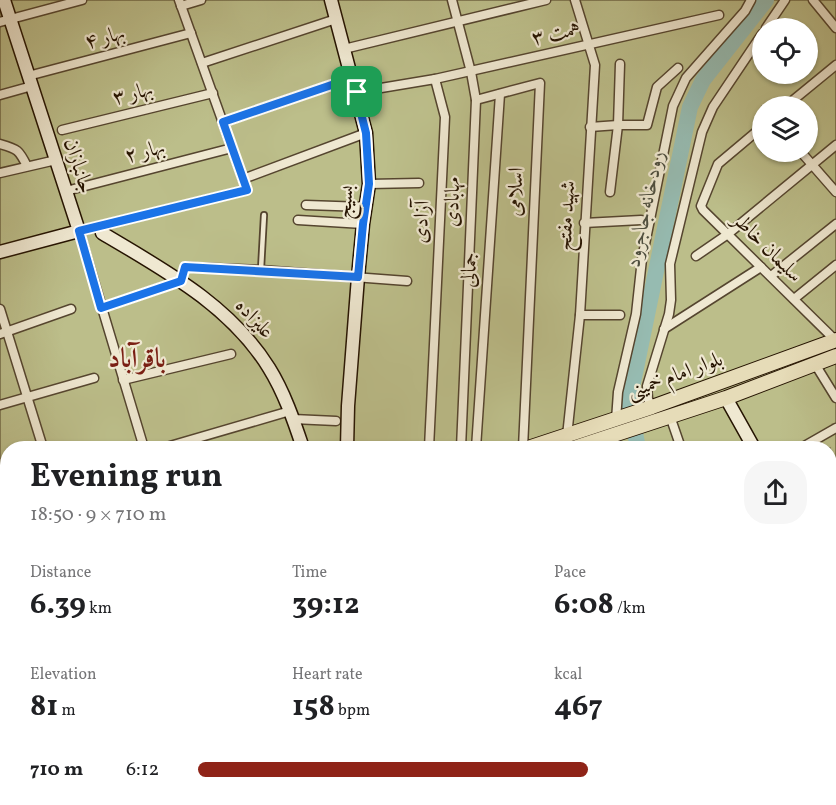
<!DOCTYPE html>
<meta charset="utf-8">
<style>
body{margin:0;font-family:Vollkorn,Amiri,serif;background:#f6f6f6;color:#202124;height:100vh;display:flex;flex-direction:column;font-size:22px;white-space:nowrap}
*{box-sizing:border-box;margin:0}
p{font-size:20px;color:#757577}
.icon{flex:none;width:33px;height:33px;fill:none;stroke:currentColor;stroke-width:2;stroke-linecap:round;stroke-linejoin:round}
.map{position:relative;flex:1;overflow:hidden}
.drawer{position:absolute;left:0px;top:441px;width:837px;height:364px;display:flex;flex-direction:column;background:#fff;border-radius:24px 24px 0 0;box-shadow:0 2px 4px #0004}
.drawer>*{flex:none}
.fabs{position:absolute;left:752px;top:18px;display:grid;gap:12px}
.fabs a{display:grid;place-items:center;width:66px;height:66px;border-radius:50%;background:#fff;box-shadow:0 2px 4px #0004;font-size:30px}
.pin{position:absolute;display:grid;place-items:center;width:51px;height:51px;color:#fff;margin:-26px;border-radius:12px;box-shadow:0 3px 9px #0006}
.round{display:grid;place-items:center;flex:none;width:63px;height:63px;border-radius:24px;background:#f6f6f6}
.overview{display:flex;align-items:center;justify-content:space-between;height:102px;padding:0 30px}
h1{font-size:33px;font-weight:700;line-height:45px}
.stats{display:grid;grid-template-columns:repeat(3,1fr);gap:9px;height:102px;padding:6px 30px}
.stats div{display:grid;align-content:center}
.stats b{font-size:30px;font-weight:700}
.stats small{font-size:16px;font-weight:400}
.stats p{font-size:16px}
ul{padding:0 30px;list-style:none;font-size:20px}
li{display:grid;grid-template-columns:96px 72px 1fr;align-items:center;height:45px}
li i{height:15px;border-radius:8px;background:#8f2418}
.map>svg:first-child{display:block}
.green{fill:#bcbe8a;stroke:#706846;stroke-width:1.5;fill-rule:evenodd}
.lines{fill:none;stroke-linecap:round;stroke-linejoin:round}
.canal{stroke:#96bbb1;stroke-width:9}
.river{stroke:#96bbb1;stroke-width:16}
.lane-casing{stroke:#55452f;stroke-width:8}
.street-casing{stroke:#55452f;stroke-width:11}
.secondary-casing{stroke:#251301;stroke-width:15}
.primary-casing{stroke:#251301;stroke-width:16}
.path{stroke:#251301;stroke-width:1.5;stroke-dasharray:1.5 3;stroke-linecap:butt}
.lane{stroke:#efe8d1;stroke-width:4.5}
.street{stroke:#efe8d1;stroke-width:8}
.secondary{stroke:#efe8d1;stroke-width:12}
.primary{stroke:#e6dcb8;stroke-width:14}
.route-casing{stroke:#fff;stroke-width:12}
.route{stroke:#1a73e8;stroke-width:8}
.labels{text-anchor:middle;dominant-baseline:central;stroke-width:4.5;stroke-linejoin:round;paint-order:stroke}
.street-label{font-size:21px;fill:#251301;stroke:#efe8d1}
.water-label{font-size:22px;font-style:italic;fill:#4d4e3f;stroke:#efe8d1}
.district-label{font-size:27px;font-weight:bold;fill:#7a1f14;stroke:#efe8d1}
</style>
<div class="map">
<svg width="836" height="805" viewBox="0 0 836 805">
<rect width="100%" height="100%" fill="#e6dcb8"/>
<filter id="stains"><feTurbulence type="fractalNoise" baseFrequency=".00333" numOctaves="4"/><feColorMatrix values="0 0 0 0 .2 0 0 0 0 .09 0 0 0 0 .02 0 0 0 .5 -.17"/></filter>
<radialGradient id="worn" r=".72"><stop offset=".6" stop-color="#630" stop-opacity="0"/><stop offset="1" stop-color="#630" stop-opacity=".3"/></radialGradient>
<path class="green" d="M0 0H836V805H0ZM762 28H807V74H762ZM762 106H807V152H762ZM8 448H830V798H8Z"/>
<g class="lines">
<polyline class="canal" points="389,798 393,805"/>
<g class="river">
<polyline points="638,448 629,402 690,107 703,80 766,0"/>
<polyline points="616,805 620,798"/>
</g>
<g class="lane-casing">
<polyline id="lane" points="261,269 264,215"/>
</g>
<g class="street-casing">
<g id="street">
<polyline points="452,0 471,72 476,100 540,83 523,448"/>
<polyline points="813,0 836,28"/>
<polyline points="181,6 201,0"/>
<polyline points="0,22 82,0"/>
<polyline points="766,28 785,0"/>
<polyline points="344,49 546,0"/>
<polyline points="202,63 336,19"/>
<polyline points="28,76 191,33"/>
<polyline points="435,79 719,15"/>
<polyline points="357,92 435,79 445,117 429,448"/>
<polyline points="0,95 32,86"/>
<polyline points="786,106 836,65"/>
<polyline points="223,122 352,78"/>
<polyline points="590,127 618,125 647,125 657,87 678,68"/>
<polyline points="762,127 718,164 701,206 703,210 835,340"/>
<polyline points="62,130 213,93"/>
<path d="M0 144C18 149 19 150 27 166"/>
<polyline points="801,152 836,192"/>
<polyline points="0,173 56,160"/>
<polyline points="243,179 366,133"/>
<polyline points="369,184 419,183"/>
<polyline points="66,191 232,148"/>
<polyline points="610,192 618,125 620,64"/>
<polyline points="306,205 365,207"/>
<polyline points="298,220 363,224"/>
<polyline points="584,223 641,220"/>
<polyline points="696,256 728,234 836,145"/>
<polyline points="771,276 836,224"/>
<polyline points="794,299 836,265"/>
<polyline points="101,308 181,281 185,267 261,270 407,281"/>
<polyline points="0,309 43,448"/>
<polyline points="580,315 620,315"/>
<polyline points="664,329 761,267"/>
<polyline points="0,334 71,309"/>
<polyline points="815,364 836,398"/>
<polyline points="123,380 231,354"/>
<polyline points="0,405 94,378"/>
<polyline points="652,407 648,399 647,386 669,314 671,300 670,264 702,132 713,107 762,34"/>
<polyline points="670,416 681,448"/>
<polyline points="293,419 336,421"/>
<polyline points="616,420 618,392 636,314 642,259 673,106 686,78 745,11 751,0"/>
<polyline points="567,436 580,315 595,65 575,0"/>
<polyline points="144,448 79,231 247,190 179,0"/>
<polyline points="163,448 290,411"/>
<polyline points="461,448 476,100"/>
<polyline points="476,448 500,94"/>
<polyline points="604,448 608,436"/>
<polyline points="801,448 836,428"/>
<polyline points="0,485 8,483"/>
<polyline points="830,517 831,518 836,515"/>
<polyline points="830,563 832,567"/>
<polyline points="830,603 836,598"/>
<polyline points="830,758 836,768"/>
<polyline points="830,778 836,773"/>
<polyline points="161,798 163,805"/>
<polyline points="287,798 289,805"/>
<polyline points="549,798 551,805"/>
<polyline points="647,798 653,805"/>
<polyline points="703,798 709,805"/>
<polyline points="101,801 113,798"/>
<polyline points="359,805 384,798"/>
<polyline points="570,805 573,798"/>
<polyline points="594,805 596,798"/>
<polyline points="626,805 629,798"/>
<polyline points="794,805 803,798"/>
</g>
</g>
<g class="secondary-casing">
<g id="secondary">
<polyline points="331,0 366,133 369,184 363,224 358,277 348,406 347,448"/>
<path d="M102 233C164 270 230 305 269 368 284 392 294 421 303 448"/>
<polyline points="0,252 79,231 4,0"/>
<polyline points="726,398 754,448"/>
<polyline points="830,679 836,687"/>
<polyline points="416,798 419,805"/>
</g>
</g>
<g class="primary-casing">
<g id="primary">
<polyline points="528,448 652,407 836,340"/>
<polyline points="574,448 726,398 836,356"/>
<polyline points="0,623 8,621"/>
<polyline points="0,645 8,643"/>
</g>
</g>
<polyline class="path" points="664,448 671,445"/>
<use href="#lane" class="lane"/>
<use href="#street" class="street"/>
<use href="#secondary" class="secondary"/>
<use href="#primary" class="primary"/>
</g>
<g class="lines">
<g class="route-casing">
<polygon id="route" points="352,78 366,133 369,184 363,224 358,277 185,267 181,281 101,308 79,231 247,190 223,122"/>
</g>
<use href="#route" class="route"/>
</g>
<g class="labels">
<g class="street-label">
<text transform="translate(556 34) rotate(-13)">همت ۳</text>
<text transform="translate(105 38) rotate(-15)">بهار ۴</text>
<text transform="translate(133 94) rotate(-14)">بهار ۳</text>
<text transform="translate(145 152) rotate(-14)">بهار ۲</text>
<text transform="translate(78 166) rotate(72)">جانبازان</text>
<text transform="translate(516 192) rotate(-87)">اسلامی</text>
<text transform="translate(346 202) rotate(-83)">بسیج</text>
<text transform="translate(453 202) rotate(-88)">مهابادی</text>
<text transform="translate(567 216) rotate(-87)">شهید مفتح</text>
<text transform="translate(422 222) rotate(-87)">آزادی</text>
<text transform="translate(767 248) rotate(45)">سلیمان خاطر</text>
<text transform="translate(470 270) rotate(-86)">جمالی</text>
<text transform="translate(254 319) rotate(47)">علیزاده</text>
<text transform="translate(675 376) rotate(-20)">بلوار امام خمینی</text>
</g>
<g class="water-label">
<text transform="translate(646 209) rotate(-78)">رودخانه جاجرود</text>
</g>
<g class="district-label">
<text x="137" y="360">باقرآباد</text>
</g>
</g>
<rect width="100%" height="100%" filter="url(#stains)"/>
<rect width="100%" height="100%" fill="url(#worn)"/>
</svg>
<div class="fabs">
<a><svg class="icon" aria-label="locate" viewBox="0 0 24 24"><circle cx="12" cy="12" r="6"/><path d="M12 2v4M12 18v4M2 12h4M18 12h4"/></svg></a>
<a><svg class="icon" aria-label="layers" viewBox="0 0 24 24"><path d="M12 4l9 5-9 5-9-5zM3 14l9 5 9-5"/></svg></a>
</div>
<div class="pin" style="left:357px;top:92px;background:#1e9e55"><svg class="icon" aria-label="arrive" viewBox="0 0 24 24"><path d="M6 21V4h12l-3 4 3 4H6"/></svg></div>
<section class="drawer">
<div class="overview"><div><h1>Evening run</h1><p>18:50 · 9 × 710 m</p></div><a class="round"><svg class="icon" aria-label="share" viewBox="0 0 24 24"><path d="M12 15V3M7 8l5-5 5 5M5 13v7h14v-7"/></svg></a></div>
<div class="stats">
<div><p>Distance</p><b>6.39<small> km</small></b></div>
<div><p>Time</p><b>39:12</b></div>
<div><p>Pace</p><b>6:08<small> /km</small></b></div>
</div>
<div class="stats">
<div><p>Elevation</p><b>81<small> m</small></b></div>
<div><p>Heart rate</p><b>158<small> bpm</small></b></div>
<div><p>kcal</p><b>467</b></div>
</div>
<ul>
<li><b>710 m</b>6:12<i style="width:64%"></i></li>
</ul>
</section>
</div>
